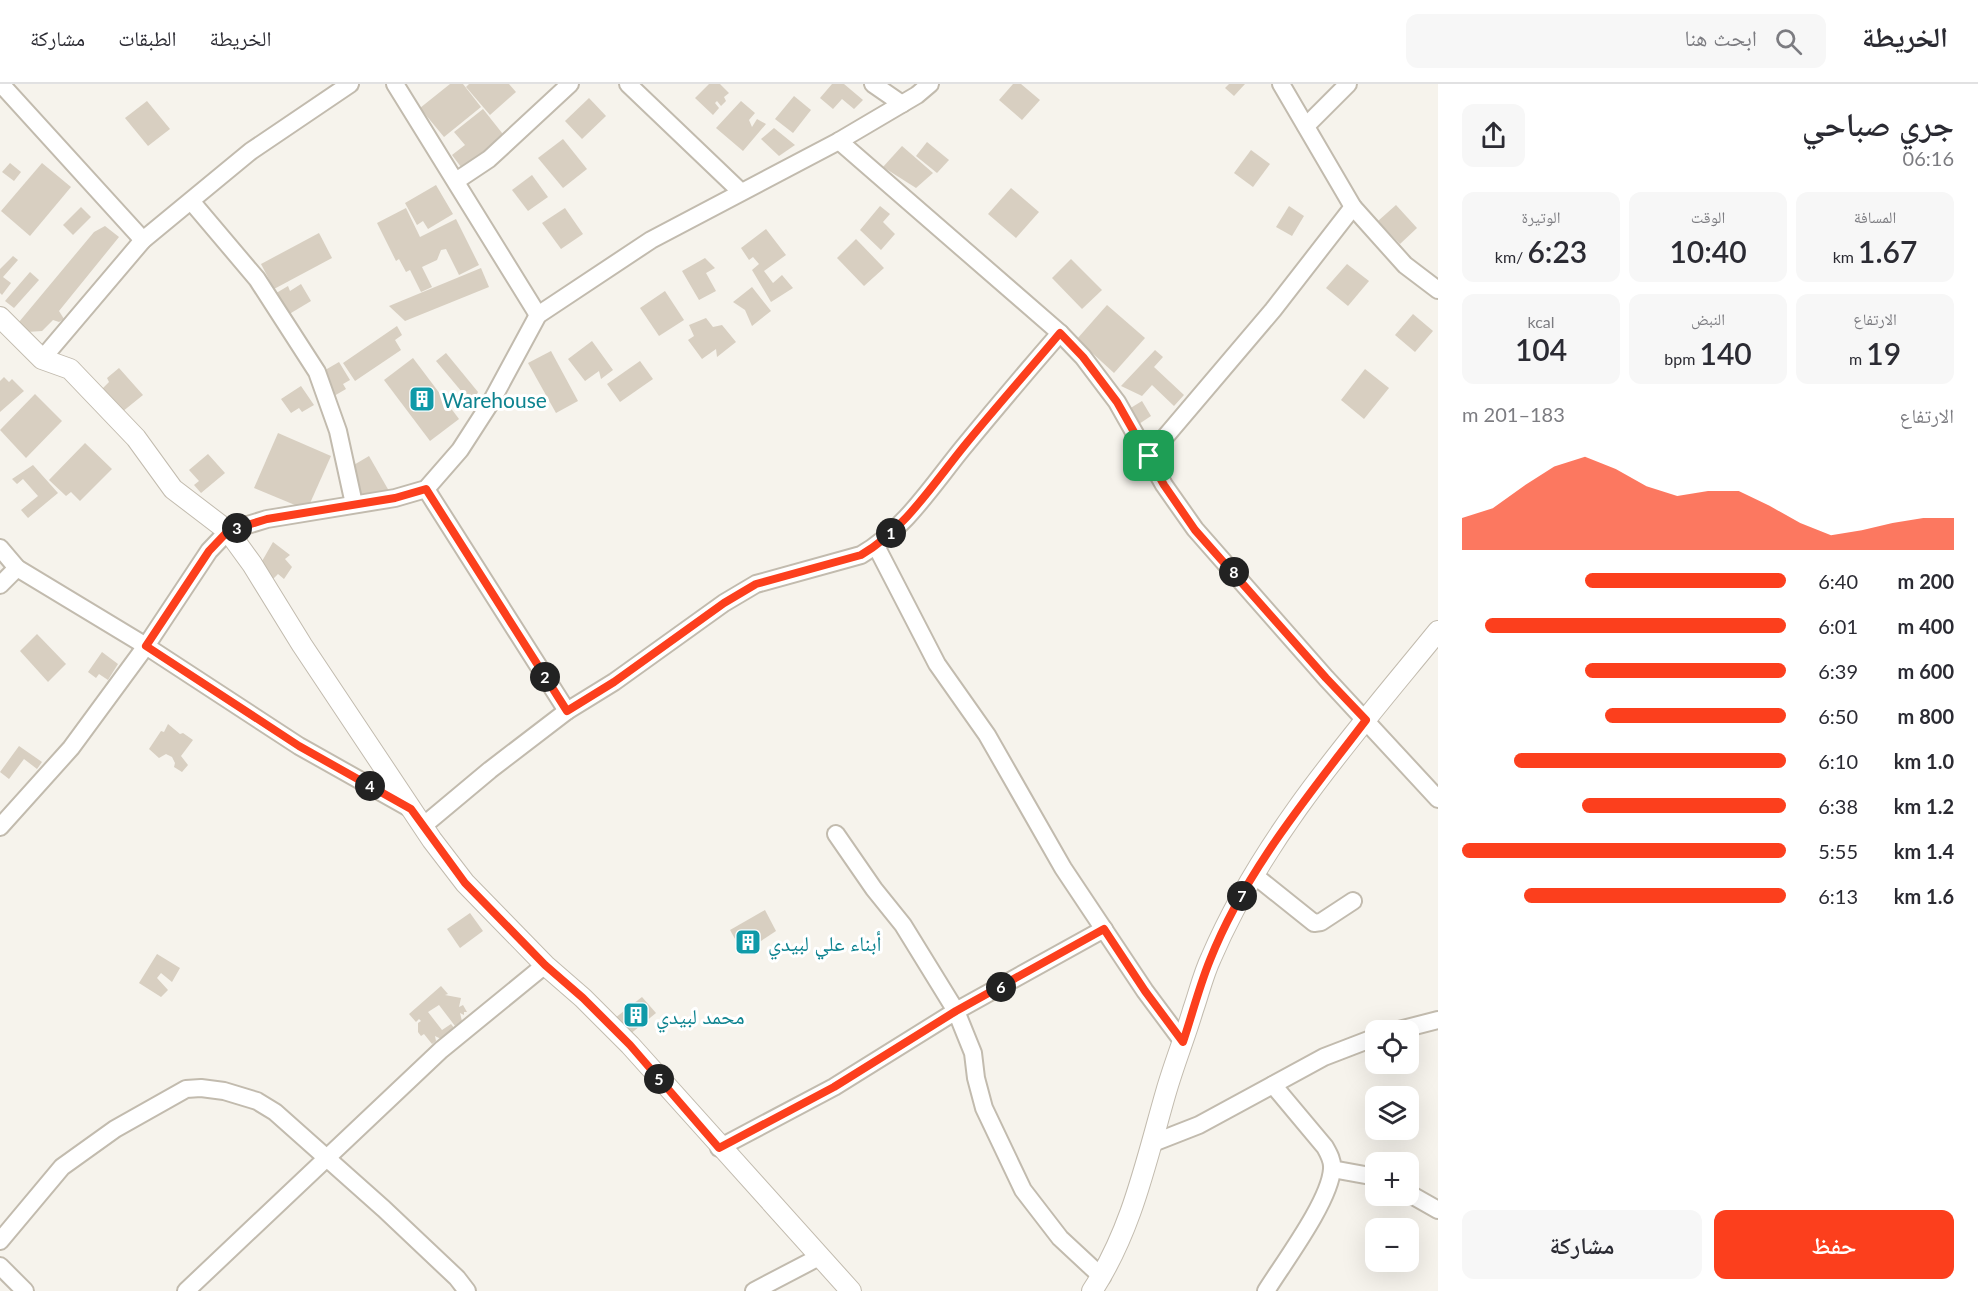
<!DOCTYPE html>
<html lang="ar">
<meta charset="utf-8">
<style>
body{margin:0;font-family:Lato,"Noto Naskh Arabic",sans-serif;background:#f7f7f7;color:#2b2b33;direction:rtl;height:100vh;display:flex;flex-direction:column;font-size:22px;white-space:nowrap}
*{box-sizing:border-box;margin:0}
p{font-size:20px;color:#7c7c81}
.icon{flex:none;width:33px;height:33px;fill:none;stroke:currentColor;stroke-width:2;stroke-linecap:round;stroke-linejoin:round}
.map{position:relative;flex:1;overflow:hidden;direction:ltr}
.details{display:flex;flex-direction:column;background:#fff;width:540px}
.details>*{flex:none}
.tools{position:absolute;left:1365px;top:936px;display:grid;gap:12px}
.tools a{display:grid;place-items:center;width:54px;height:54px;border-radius:12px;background:#fff;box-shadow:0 6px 24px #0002;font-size:30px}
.pin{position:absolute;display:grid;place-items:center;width:51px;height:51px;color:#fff;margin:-26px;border-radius:12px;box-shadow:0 3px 9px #0006}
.km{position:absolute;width:30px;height:30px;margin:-15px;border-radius:50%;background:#222;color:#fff;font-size:16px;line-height:30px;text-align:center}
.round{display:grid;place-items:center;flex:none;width:63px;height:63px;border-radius:12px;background:#f7f7f7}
.summary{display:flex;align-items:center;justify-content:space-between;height:102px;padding:0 24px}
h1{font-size:33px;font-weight:600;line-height:45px}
.figures{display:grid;grid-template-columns:repeat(3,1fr);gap:9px;height:102px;padding:6px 24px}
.figures div{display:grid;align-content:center;border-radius:12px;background:#f7f7f7;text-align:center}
.figures b{font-size:30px;font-weight:600}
.figures small{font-size:16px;font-weight:400}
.figures p{font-size:16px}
.chart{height:168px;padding:12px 24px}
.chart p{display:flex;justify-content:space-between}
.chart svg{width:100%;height:108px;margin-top:6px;fill:#fc3f1d;opacity:.7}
.primary-button{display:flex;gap:12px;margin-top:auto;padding:12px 24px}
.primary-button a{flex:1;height:69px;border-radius:12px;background:#fc3f1d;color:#fff;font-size:24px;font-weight:600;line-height:69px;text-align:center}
.primary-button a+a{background:#f7f7f7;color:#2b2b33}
ul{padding:0 24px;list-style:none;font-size:20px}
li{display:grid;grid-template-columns:96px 72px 1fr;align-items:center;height:45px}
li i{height:15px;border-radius:8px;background:#fc3f1d}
header{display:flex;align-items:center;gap:36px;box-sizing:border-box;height:84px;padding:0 30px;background:#fff;border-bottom:2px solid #e1e1e2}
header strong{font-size:28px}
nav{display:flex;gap:33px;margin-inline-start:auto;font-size:21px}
.search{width:420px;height:54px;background:#f7f7f7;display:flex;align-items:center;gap:15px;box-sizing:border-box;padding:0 21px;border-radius:12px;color:#7c7c81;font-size:22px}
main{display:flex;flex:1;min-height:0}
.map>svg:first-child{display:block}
.building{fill:#d8cfc1}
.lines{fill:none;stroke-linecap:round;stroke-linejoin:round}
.minor-casing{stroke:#c2bbae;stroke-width:20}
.tertiary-casing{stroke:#c2bbae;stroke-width:22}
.minor{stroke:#fff;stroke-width:16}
.tertiary{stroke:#fff;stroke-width:20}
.route-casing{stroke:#fff;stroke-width:12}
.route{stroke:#fc3f1d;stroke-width:8}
.labels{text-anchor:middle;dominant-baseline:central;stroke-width:6;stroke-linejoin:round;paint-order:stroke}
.culture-label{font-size:21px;fill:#0d838f;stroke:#fff;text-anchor:start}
</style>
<header>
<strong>الخريطة</strong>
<div class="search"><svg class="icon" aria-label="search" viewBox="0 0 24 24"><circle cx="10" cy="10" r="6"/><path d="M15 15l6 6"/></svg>ابحث هنا</div>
<nav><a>الخريطة</a><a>الطبقات</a><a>مشاركة</a></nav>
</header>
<main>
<section class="details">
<div class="summary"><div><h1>جري صباحي</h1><p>06:16</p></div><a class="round"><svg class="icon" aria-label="share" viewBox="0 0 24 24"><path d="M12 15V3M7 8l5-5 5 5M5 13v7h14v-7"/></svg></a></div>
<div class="figures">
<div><p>المسافة</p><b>1.67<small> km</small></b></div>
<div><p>الوقت</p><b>10:40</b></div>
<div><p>الوتيرة</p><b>6:23<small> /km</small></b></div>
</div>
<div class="figures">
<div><p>الارتفاع</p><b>19<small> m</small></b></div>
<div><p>النبض</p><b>140<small> bpm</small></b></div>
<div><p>kcal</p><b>104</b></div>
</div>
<div class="chart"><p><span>الارتفاع</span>183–201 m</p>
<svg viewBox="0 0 160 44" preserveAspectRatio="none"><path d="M0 44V31L10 27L20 18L30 10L40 6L50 11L60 18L70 22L80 20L90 20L100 26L110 33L120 38L130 36L140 33L150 31L160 31V44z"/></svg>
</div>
<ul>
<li><b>200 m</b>6:40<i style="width:62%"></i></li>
<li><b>400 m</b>6:01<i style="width:93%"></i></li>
<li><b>600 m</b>6:39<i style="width:62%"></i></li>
<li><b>800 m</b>6:50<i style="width:56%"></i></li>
<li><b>1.0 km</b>6:10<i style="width:84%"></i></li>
<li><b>1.2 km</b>6:38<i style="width:63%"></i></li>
<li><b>1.4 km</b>5:55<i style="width:100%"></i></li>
<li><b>1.6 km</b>6:13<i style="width:81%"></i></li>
</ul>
<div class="primary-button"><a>حفظ</a><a>مشاركة</a></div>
</section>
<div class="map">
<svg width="1438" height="1207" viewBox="0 0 1438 1207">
<rect width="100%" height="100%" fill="#f6f3ec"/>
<g class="building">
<polygon points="450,0 463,0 481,23 444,53 420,24"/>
<polygon points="469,0 509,0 516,8 490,31 466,3"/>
<polygon points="709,0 720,0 729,9 724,13 726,17 721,22 717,17 715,19 719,24 713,31 695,14"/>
<polygon points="832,0 844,0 863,16 854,25 842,15 833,25 820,14"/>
<polygon points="1013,0 1021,0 1040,16 1022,36 999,16"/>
<polygon points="1229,0 1245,0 1234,12 1225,4"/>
<polygon points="794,12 811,26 793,49 775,35"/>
<polygon points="589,14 606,32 582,55 565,37"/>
<polygon points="147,17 170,45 148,62 125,34"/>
<polygon points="741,17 755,29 749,36 752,43 757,35 766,40 743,67 716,44"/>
<polygon points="483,25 506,54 464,87 452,71 465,61 454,48"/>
<polygon points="774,44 795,61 779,72 761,55"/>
<polygon points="563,55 587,85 563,104 538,74"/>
<polygon points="927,58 949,76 937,89 916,72"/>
<polygon points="902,62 933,89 916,104 883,83"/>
<polygon points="1251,66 1270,80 1253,103 1234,89"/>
<polygon points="10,79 21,88 14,97 2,88"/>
<polygon points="42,79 71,103 30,152 1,127"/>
<polygon points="532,91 548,113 528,127 512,106"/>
<polygon points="436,101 453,130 428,145 423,137 417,141 405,119"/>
<polygon points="1011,104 1039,128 1016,154 988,130"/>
<polygon points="1396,121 1417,144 1400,160 1378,137"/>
<polygon points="880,122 890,130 883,138 895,150 881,166 860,146"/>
<polygon points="1289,122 1304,132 1292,152 1276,143"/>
<polygon points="81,123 91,133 73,151 63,141"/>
<polygon points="406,124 420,153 456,135 479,181 459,191 446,165 441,166 437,176 422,183 432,203 421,208 410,186 406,188 399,175 396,177 377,139"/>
<polygon points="565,124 583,150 561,165 542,139"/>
<polygon points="105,142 119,153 59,227 64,235 59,238 53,236 42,247 27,248 19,238 94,148"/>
<polygon points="766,145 786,171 764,187 773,199 782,191 793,204 771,218 752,186 759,180 753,173 749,176 741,164"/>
<polygon points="319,149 332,174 274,205 261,180"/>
<polygon points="856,155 884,184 864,202 837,174"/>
<polygon points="13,172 18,176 3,193 11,199 2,211 0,209 0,185"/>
<polygon points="705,174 715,184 706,189 716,207 699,216 682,187"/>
<polygon points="1071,175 1102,206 1082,225 1052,194"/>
<polygon points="1347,180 1369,197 1348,222 1326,204"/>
<polygon points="481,184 489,203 405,237 389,222"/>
<polygon points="30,188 39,196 14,224 5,217"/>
<polygon points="301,200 311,217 286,232 273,211 288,202 290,207"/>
<polygon points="752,203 771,227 752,242 745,226 733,218"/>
<polygon points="665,207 684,236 659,252 640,224"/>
<polygon points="1107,221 1145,254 1114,289 1077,255"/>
<polygon points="1413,230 1433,247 1415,268 1395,251"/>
<polygon points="706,234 713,243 722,241 736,258 717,273 716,265 702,275 688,256 694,252 689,241"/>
<polygon points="397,242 402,251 395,256 401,266 355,297 343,279"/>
<polygon points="592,257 613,286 601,295 599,287 585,297 568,275"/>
<polygon points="1155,266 1163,273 1154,283 1184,311 1174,322 1152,301 1142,312 1121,302"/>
<polygon points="551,267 578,317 556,329 528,279"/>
<polygon points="446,269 478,308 472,320 436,277"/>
<polygon points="413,274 459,335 430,357 384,296"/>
<polygon points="640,277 653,295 620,318 607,300"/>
<polygon points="339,278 350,296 343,300 346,305 334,312 320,289"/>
<polygon points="119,284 143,311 122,328 102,305 109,298 107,294"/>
<polygon points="1365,285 1389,304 1364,335 1341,316"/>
<polygon points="4,293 9,298 12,295 24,307 0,328 0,297"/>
<polygon points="301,302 314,321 302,328 299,324 291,329 281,315"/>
<polygon points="35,310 62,337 26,374 0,346"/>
<polygon points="1142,317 1151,332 1139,340 1129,325"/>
<polygon points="278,349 331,372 307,426 254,404"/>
<polygon points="85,359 112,385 80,417 71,408 66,412 49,396"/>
<polygon points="208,370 225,389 201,409 194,401 199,397 189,386"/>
<polygon points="369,372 389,407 364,414 347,385"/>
<polygon points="33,381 58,409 28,434 21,426 38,412 23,395 17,400 12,395"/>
<polygon points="273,458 290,471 285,475 292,483 284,495 278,490 272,496 261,479"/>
<polygon points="37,550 66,580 48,598 20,567"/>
<polygon points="102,568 118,580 108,596 99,590 96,594 88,588"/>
<polygon points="168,640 180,650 183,649 193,656 181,672 188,681 182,688 174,683 175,679 172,673 166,670 159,674 149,665 161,647 164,648"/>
<polygon points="19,662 42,678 37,685 24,675 9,695 0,688"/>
<polygon points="765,826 776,847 743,869 730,846"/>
<polygon points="470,829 483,847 460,864 447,845"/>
<polygon points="157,870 180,884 172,898 161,889 157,894 168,906 161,913 139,899"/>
<polygon points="441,902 448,910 445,911 461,914 459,923 463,921 467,928 464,928 464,931 460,929 462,937 455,942 439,921 428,928 442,946 451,940 455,945 441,955 435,952 436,957 432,960 424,950 421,952 418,948 418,939 421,937 419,935 416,938 409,930"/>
<polygon points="642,913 656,929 629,951 615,934"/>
</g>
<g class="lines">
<g class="minor-casing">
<g id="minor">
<polyline points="1,0 143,156"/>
<polyline points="395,0 538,231"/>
<polyline points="628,0 740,107"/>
<polyline points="873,0 902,20"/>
<polyline points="1281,0 1353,123 1405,181 1438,206"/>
<polyline points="1306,42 1348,0"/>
<polyline points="839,57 1060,249 1083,273 1117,318 1164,401 1195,445 1326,594 1438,715"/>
<polyline points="456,97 489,75 570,0"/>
<polyline points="191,117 257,195 317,288 338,347 354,420"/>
<polyline points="42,275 143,156 251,67 350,0"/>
<polyline points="1149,372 1273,226 1353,123"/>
<polyline points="426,405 567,627"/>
<polyline points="876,462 937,580 987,651 1063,784 1145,907 1183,958"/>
<polyline points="0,464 17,484 146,562 299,662 411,725"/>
<polyline points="0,501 17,484"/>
<path d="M423 742 490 686 567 627 614 598 724 519 756 500 861 471C903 447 932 402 962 365 994 326 1027 287 1060 249"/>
<polyline points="0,743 71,664 146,562 209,467 228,447 267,435 395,414 426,405 460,366 491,318 538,231 651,156 839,57 917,11 930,0"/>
<polyline points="836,750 874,805 903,841 956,927 973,969 976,994 984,1024 1023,1106 1060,1154 1102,1193"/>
<polyline points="1254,791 1314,839 1321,838 1353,817"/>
<polyline points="1399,946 1438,936"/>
<polyline points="1153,1059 1199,1041 1324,973 1376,953"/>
<polyline points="719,1064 834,1003 956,927 1104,845"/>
<polyline points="1332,1085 1376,1093"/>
<polyline points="1408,1109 1438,1126"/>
<polyline points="0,1157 62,1083 115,1045 186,1005 201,1004 224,1007 257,1017 275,1028 384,1125 457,1194 467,1207"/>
<polyline points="0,1182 25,1207"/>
<polyline points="186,1207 441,966 545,881"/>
<polyline points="754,1207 819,1173"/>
<path d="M1266 1207C1284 1178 1330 1117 1332 1085 1333 1077 1329 1070 1325 1063L1273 1001"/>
</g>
</g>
<g class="tertiary-casing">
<g id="tertiary">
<polyline points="0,233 42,275 70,285 136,354 173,405 228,447 252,480 302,561 432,756 465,799 545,881 583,914 630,961 851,1207"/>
<path d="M1092 1207C1132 1146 1146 1077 1166 1008 1174 980 1185 953 1193 926 1199 909 1203 891 1211 874 1263 752 1355 649 1438 547"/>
</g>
</g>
<use href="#minor" class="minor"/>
<use href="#tertiary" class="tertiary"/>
</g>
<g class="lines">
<g class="route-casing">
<path id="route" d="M1060 249 1083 273 1117 318 1164 401 1195 446 1326 594 1366 636C1309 711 1245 787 1210 876 1199 903 1192 931 1183 958L1145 907 1104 845 956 927 834 1003 719 1064 630 961 583 914 545 881 465 799 411 725 299 662 146 562 209 467 228 447 267 435 395 414 426 405 567 627 614 598 724 519 756 500 861 471C904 446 934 399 965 361 996 323 1029 286 1060 249Z"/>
</g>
<use href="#route" class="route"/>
</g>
<defs>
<g id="building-square" transform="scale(1.35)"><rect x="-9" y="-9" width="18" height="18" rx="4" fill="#0f9aa8" stroke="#fff"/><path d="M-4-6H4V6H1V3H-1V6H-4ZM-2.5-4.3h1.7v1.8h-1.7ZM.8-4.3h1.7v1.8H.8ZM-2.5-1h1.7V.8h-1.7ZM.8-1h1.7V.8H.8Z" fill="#fff"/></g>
</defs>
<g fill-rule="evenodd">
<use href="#building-square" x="422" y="315"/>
<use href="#building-square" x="748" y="858"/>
<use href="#building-square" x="636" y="931"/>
</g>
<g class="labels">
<g class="culture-label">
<text x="442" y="315">Warehouse</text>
<text x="768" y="858">أبناء علي لبيدي</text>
<text x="656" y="931">محمد لبيدي</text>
</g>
</g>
</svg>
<div class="tools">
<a><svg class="icon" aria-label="locate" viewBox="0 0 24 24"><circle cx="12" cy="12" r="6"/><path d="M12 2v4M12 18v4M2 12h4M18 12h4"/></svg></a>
<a><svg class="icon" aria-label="layers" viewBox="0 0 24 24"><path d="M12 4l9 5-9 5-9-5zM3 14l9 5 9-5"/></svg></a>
<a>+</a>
<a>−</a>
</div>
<div class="pin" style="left:1149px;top:372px;background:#1e9e55"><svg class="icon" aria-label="arrive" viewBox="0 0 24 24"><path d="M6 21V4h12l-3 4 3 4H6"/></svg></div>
<b class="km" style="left:891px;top:449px">1</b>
<b class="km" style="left:545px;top:593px">2</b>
<b class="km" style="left:237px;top:444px">3</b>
<b class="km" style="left:370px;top:702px">4</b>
<b class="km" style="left:659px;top:995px">5</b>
<b class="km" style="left:1001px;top:903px">6</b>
<b class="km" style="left:1242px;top:812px">7</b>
<b class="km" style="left:1234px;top:488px">8</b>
</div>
</main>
